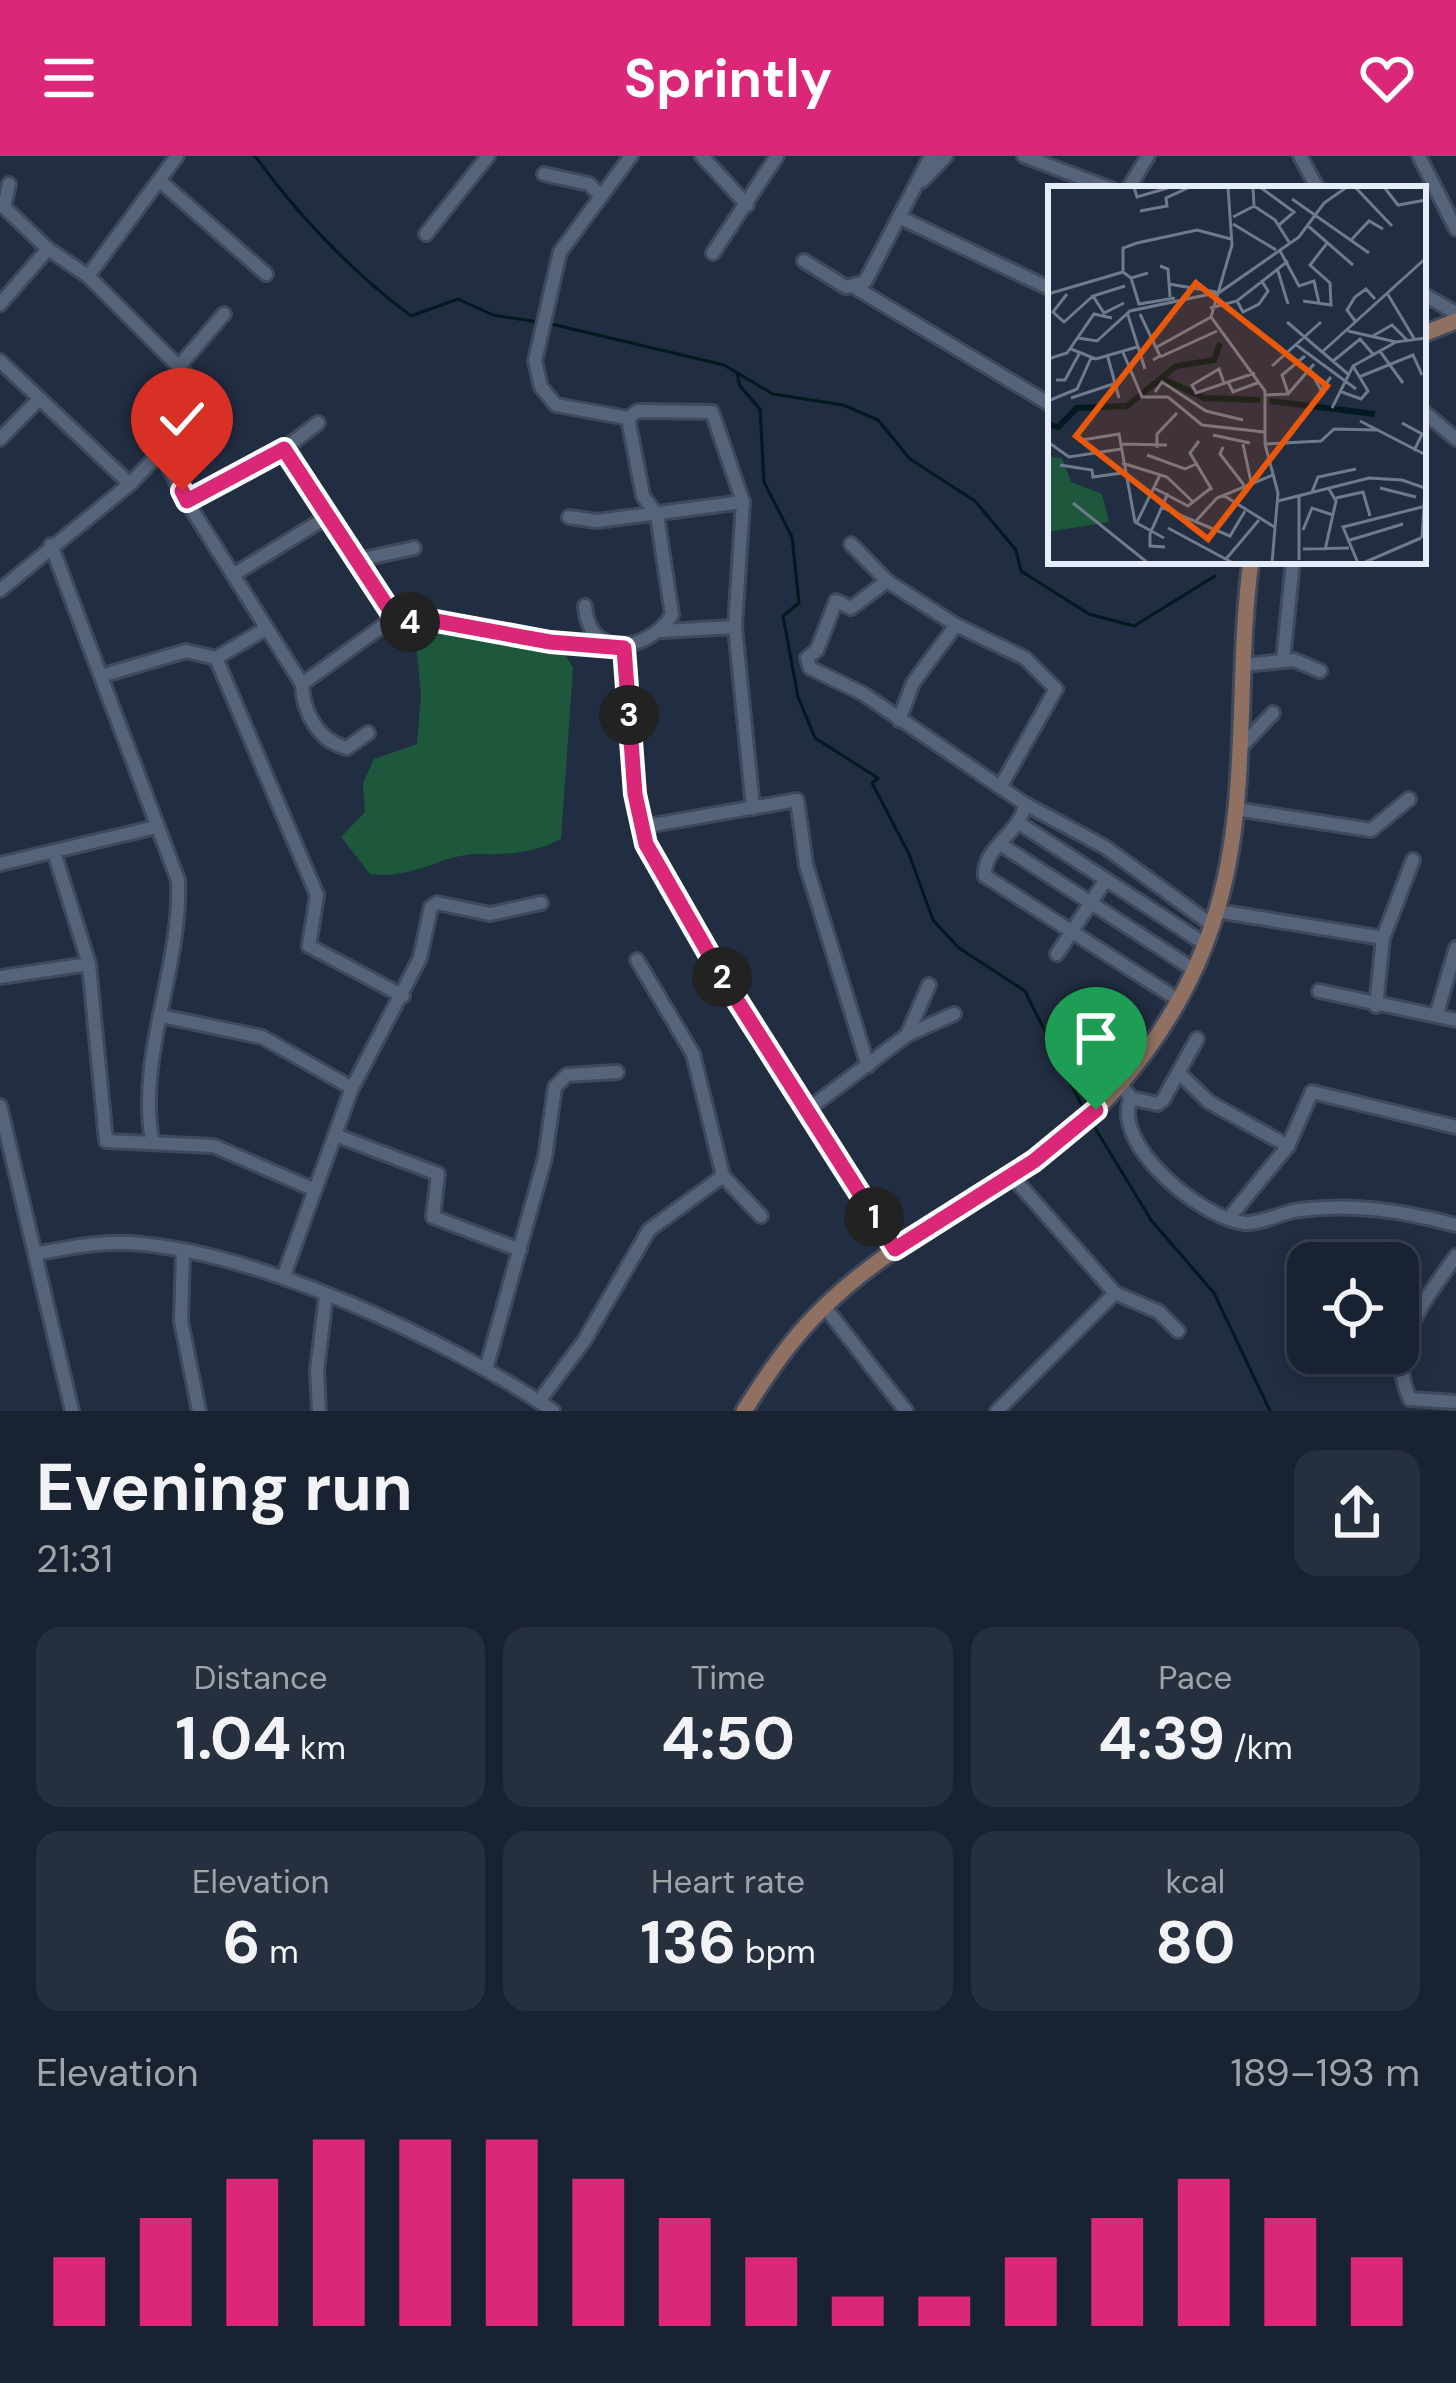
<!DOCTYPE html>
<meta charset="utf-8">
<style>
body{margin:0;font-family:"DM Sans",sans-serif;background:#262f3d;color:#f1f3f6;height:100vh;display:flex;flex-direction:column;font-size:45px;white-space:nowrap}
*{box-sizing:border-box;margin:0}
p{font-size:39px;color:#9fa4ab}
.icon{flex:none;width:66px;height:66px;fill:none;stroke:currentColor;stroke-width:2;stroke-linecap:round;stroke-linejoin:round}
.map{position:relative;height:1255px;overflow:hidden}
.drawer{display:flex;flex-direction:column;background:#192231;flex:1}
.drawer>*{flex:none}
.controls{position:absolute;left:1287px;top:1086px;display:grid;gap:24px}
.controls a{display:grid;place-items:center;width:132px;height:132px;border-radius:24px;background:#192231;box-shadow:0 6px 18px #0003,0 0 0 3px #373f4d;font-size:60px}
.pin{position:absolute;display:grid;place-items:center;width:102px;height:102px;color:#fff;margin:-123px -51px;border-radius:50% 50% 50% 0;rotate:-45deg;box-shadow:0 0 12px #0007}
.pin .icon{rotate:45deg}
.km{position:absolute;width:60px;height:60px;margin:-30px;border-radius:50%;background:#222;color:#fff;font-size:33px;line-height:60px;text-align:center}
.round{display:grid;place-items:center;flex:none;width:126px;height:126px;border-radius:24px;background:#262f3d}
.headline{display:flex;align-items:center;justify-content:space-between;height:204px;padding:0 36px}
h1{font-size:66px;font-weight:700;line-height:90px}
.figures{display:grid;grid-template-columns:repeat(3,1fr);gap:18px;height:204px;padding:12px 36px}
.figures div{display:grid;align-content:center;border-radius:24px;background:#262f3d;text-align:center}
.figures b{font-size:60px;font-weight:700}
.figures small{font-size:33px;font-weight:400}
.figures p{font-size:33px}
.chart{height:336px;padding:24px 36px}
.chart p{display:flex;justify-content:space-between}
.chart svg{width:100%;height:216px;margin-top:12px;stroke:#db2777;stroke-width:6}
header{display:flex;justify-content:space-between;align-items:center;height:156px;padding:0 36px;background:#db2777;color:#fff;font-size:54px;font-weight:700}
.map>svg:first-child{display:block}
.green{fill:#1d583d}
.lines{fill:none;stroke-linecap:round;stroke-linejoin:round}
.stream{stroke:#001a1f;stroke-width:3}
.minor-casing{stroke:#3f495b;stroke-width:18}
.major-casing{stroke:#3f495b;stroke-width:21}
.minor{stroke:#55647b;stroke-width:12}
.major{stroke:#907161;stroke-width:15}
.route-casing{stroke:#fff;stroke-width:24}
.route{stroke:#db2777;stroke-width:15}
.inset-river{fill:none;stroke:#001a1f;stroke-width:6}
.inset-road{fill:none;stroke:#6f7a8b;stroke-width:3}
.view{fill:#e8590c;fill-opacity:0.15;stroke:#e8590c;stroke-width:6}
.inset-edge{fill:none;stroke:#e5edfb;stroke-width:6}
</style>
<header><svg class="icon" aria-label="menu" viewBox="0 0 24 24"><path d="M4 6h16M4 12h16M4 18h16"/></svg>Sprintly<svg class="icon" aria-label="heart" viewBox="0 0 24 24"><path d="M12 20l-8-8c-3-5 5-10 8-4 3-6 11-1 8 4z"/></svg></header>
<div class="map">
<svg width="1456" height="1255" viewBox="0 0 1456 1255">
<rect width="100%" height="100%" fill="#212d41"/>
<path class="green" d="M421 470 504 480 564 496 573 512 561 683C535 697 508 699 480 698 442 697 416 724 370 718L341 681 365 656 363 627 374 603 417 588 421 540 415 476Z"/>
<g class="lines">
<g class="stream">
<path d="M255 0C300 62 350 114 411 160L458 143 493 159 538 166"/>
<polyline points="547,167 724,209 773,238 843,249 878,264 910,303 975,345 1016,394 1021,415 1089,458 1134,470 1215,420"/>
<polyline points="737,217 740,230 760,253 764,326 792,381 799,447 783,460 798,541 815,582 878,622 872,627 909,698 933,764 959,792 1025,835 1084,954"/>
<polyline points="1092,967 1151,1064 1214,1137 1270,1255"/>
</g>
<g class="minor-casing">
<g id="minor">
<polyline points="631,0 560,96 535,205 541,231 556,249 628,262 638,255 712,256 743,346 735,471 753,652"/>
<polyline points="702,0 747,49"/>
<polyline points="1024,0 1111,33"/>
<polyline points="1300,0 1318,33"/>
<polyline points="1419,0 1456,73"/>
<polyline points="544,18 589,28 601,40"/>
<polyline points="160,25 266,118"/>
<polyline points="922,25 946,0"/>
<polyline points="1128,33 1148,0"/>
<polyline points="4,51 9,28"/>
<polyline points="901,62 1051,133"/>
<polyline points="426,78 488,0"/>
<polyline points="713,97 777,0"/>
<polyline points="804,105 846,131 865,126 931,0"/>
<polyline points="88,120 177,0"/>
<polyline points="856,132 1051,249"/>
<polyline points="1423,138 1456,157"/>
<polyline points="0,148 48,93"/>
<polyline points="0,205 130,328"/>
<polyline points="181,208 224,158"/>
<polyline points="1423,255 1456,283"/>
<polyline points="0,283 39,243"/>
<polyline points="284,293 398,468"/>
<path d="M160 295 184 341 302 528C303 556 318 585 347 592L368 577"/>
<polyline points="187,345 284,293 318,267"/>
<polyline points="569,361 597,365 743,346"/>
<polyline points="851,388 887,425"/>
<path d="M51 389 178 724C182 811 137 897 152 984"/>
<polyline points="358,404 414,392"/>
<polyline points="233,419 330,359"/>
<polyline points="0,434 130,328 211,243 88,120 48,93 4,51"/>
<path d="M585 450C589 506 649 495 672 459L657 359 643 340 628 262"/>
<polyline points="662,475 735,471"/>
<polyline points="624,492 635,638 646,688 721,819 895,1093"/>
<polyline points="216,502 267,472"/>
<polyline points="1283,505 1293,405"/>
<polyline points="1244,509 1294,504 1320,515"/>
<polyline points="104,519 186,495 216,502 317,739 309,790 403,840"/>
<polyline points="302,528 388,466 425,463 550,486 603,486"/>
<polyline points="899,564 913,527 956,469"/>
<polyline points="1240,592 1273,557"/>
<polyline points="1002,628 1056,533 1025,502 956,469 887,425 851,452 836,445 817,494 807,502 810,512 862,537 1025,648 1105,691 1212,769"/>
<path d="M1025 648C1021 678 983 690 985 720L1177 843"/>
<polyline points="1235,653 1371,674 1409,643"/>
<polyline points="1019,667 1205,788"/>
<polyline points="641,671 797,644 806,709 868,910"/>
<polyline points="1000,688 1193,813"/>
<polyline points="54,696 89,808 106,985 214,990 315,1034"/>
<polyline points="0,708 156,671"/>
<polyline points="1217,755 1383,782 1413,704"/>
<polyline points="1057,798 1105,725"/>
<polyline points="637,804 693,898 723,1020 761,1060"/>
<polyline points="0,821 89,808"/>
<polyline points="1319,835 1456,864"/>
<polyline points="1376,850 1383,782"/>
<polyline points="1437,857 1456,792"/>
<polyline points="161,860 262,881 352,932"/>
<polyline points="907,879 929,829"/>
<polyline points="1179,917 1209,946 1288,990"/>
<path d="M1120 928 1131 942C1110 988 1202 1063 1245 1067 1262 1068 1282 1056 1299 1054 1354 1047 1403 1055 1456 1069"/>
<polyline points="1131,942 1157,948 1163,944 1197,883"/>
<polyline points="0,950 72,1255"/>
<polyline points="807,954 907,879 954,858"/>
<polyline points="335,979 438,1018 433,1061 520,1094"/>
<polyline points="1011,1019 1115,1137 1159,1156 1178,1175"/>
<polyline points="1229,1062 1288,990 1312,936 1456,971"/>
<polyline points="183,1096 181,1165 199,1255"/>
<path d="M39 1097C68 1092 100 1085 130 1087 256 1095 449 1184 553 1255"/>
<path d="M1456 1100C1428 1141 1384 1190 1410 1243L1456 1246"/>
<polyline points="284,1119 352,932 420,802 431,751 437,747 490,758 541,747"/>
<polyline points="824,1150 906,1255"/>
<polyline points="486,1213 545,1002 555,931 567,919 617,916"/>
<polyline points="539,1245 584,1185 649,1074 723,1020"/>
<polyline points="319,1255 317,1214 326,1140"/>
<polyline points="997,1255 1115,1137"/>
</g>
</g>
<g class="major-casing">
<g id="major">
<polyline points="1423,178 1456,165"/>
<path d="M744 1255C767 1219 791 1183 821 1154 884 1091 964 1053 1037 1003 1119 946 1187 854 1216 757 1251 644 1235 521 1251 405"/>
</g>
</g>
<use href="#minor" class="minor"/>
<use href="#major" class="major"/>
</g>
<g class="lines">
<g class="route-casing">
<polyline id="route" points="182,335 187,345 284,293 398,467 425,463 550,486 624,492 635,638 646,688 721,819 895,1093 1034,1005 1096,954"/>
</g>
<use href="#route" class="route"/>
</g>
<g transform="translate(1048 30)">
<rect width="378" height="378" fill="#212d41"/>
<path d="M0 271 14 272 23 296 54 308 61 336 0 346Z" fill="#1d583d"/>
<path class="inset-river" d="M111 191 156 212 212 214M222 215 327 228M0 238 10 241 29 222 79 220 128 180 166 174 172 157"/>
<path class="inset-road" d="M86 1 89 11 123 1M180 1 184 59 163 131 217 205V258L230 307 224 377M212 1 246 26 231 39M307 1 344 40M336 1 350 19 378 14M244 13 321 67M206 20 227 34 241 56M92 25 119 20 118 12 142 1M185 31 206 20 205 1M185 38 228 64M259 39 305 79M304 53 321 35 335 43M231 63 251 100 266 95 271 117M112 80 120 83 122 111M229 82 240 118M75 86V62L89 57 149 44 183 53M100 87 83 92 91 118 127 112M121 98 168 106M339 107 367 154M0 108 75 86 83 92M19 108 5 126 16 136 45 110M189 115 195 126 211 118 220 105 213 94M255 115 283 119 282 97 262 79 280 56M76 117 56 127 45 110 77 100M162 122 189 115 240 75M79 126 97 183M92 128 112 170 105 174M307 135 299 124 307 111 318 103 327 113M239 136 300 188M300 145 348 156 378 152M323 151 344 139 359 154M30 152 49 155 82 125 172 106 251 51 276 17 299 1M247 158 308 203M109 161 163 131M23 163 48 173 89 161M74 164 94 211H120L154 239 216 246M331 164 355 197M273 167 378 72M59 168 71 212M112 171 169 145M0 173 19 167 46 128 64 132M284 176 312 153 325 168M224 180 273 136M262 184 273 204 283 191M311 191 365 169 374 189M8 194H17L31 168M180 196 185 206 212 196M176 197 171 183 144 199 148 207 207 187M291 205 313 213 320 205 305 180M107 206 114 196 158 225 195 234M240 207 234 189 257 170M218 209 240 208 266 178M23 212 68 197M0 215 29 203 43 172M284 222 305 180 348 156M312 235 378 269M354 237 374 248 366 265M165 249 202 257M34 254 71 248 87 336 116 352M151 255 142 267 164 304M0 256 21 271 73 263M72 258 119 259M195 258 203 296M217 258 273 255 286 243 329 244M175 261 172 268 196 299M109 262V248L129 227M99 269 137 283 150 277M74 277 119 291 144 315M12 279 44 284 45 291 74 287M106 302 140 320 163 302M332 302 368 311M264 306 270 291 308 283M175 309 228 342M288 312 315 306 322 330M230 315 321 292 354 294 377 302 374 352M25 317 100 377M113 321 182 350 197 325M89 336 112 289M147 336 169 312 225 289M120 342 185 377M255 344 264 322 285 329M299 355 355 338M117 361 102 360V348L120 307M255 363 301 362M277 364 288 315 281 303M178 373 211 334M251 374V310M310 377 295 341 374 321M315 377 373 352"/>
<path class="view" d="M148 97 279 200 160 353 28 250Z"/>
<rect width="378" height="378" class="inset-edge"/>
</g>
</svg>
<div class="controls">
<a><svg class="icon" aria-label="locate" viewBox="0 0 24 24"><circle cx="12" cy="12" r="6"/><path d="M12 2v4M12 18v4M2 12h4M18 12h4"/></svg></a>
</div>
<div class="pin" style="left:1096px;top:954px;background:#1e9e55"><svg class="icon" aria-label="arrive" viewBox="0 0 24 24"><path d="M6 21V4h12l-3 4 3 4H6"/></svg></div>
<div class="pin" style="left:182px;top:335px;background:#d93025"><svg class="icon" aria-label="check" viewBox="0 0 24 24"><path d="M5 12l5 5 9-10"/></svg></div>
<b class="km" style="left:874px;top:1061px">1</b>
<b class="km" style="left:722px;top:821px">2</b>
<b class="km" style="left:629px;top:559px">3</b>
<b class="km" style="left:410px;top:466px">4</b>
</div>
<section class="drawer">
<div class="headline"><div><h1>Evening run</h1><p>21:31</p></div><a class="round"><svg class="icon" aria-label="share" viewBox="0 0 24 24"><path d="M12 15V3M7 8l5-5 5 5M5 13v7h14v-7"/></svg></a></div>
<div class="figures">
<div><p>Distance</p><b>1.04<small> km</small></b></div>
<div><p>Time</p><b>4:50</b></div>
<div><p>Pace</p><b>4:39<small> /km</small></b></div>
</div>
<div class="figures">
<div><p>Elevation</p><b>6<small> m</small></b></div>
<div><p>Heart rate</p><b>136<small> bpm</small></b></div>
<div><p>kcal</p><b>80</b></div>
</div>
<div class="chart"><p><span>Elevation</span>189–193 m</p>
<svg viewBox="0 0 160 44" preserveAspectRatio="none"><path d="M5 44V30M15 44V22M25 44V14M35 44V6M45 44V6M55 44V6M65 44V14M75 44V22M85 44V30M95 44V38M105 44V38M115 44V30M125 44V22M135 44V14M145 44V22M155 44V30"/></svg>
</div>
</section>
